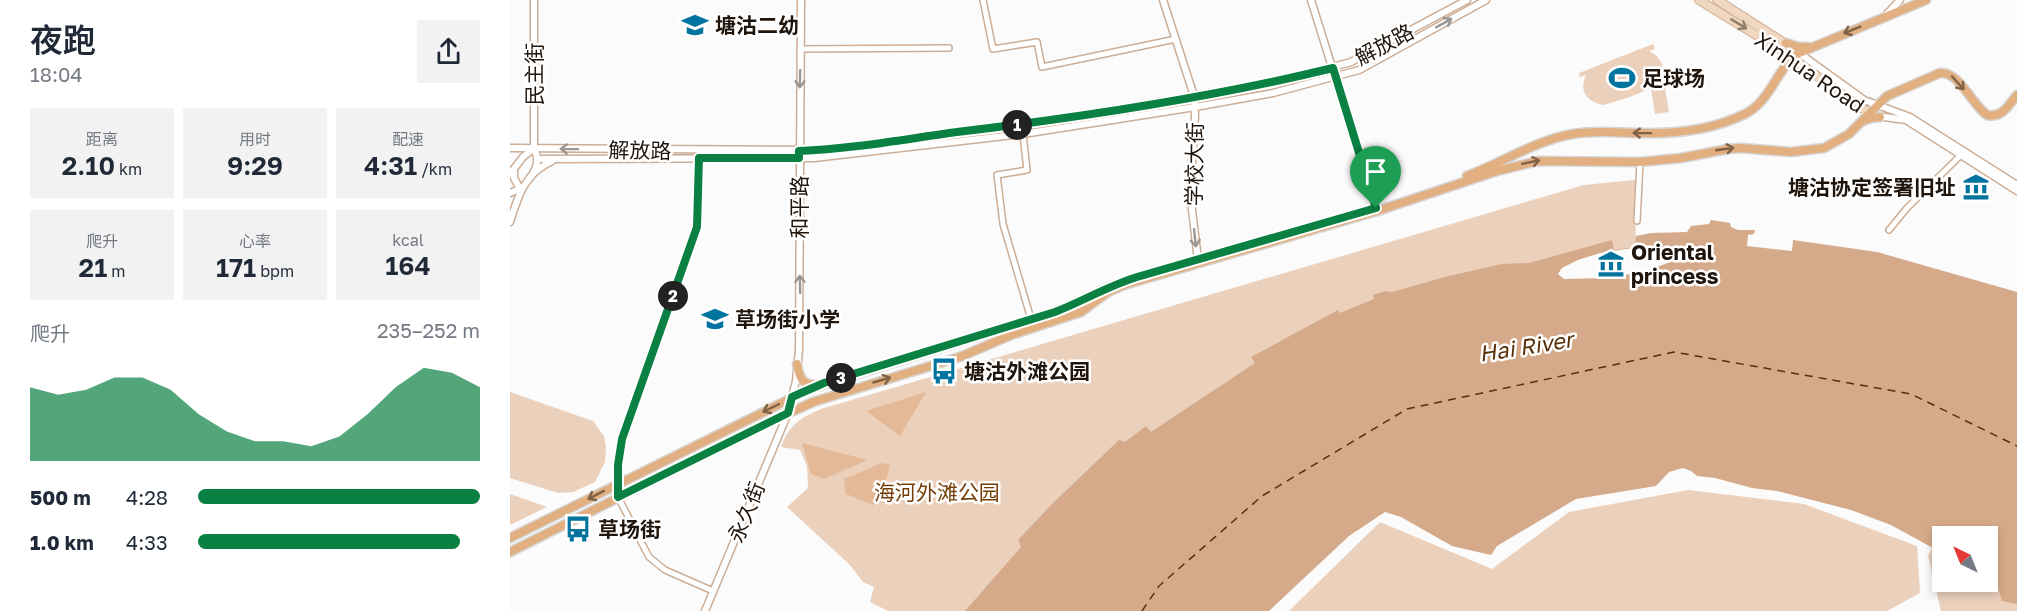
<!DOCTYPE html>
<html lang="zh">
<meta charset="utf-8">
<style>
body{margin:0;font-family:"Golos Text","Noto Sans SC",sans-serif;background:#f2f2f3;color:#1f2937;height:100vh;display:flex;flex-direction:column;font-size:22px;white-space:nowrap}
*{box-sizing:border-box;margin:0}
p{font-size:20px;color:#747a83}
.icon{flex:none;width:33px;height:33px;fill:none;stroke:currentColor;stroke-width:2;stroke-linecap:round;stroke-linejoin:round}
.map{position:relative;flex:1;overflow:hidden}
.details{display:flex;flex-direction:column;background:#fff;width:510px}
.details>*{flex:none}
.needle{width:39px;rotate:317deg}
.controls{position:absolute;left:1422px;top:526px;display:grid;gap:12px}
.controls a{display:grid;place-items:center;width:66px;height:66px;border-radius:0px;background:#fff;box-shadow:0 3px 9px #0003;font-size:30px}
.pin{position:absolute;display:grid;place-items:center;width:51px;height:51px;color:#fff;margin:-62px -26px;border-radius:50% 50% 50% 0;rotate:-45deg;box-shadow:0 0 6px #0007}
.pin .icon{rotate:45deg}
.km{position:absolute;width:30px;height:30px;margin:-15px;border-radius:50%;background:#222;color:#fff;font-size:16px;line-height:30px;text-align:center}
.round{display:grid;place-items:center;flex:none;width:63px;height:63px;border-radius:0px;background:#f2f2f3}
.head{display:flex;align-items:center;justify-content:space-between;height:102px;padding:0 30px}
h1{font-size:33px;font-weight:600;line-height:45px}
.stats{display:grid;grid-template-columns:repeat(3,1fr);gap:9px;height:102px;padding:6px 30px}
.stats div{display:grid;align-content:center;border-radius:0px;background:#f2f2f3;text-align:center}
.stats b{font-size:26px;font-weight:600}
.stats small{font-size:16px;font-weight:400}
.stats p{font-size:16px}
.chart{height:168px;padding:12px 30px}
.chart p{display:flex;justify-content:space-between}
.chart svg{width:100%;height:108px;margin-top:6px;fill:#0b8043;opacity:.7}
ul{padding:0 30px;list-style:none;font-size:20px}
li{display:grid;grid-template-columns:96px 72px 1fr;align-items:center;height:45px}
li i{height:15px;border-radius:8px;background:#0b8043}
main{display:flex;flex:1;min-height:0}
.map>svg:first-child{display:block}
.green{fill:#ebd0bc}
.forest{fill:#e4b998}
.water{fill:#d5aa8a}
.pier{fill:#fbfbfb}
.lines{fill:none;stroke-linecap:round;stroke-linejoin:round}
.ferry{stroke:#593008;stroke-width:1.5;stroke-dasharray:8 6;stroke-linecap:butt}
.minor-casing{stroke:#ccad95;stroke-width:8}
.tertiary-casing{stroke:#ccad95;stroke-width:9}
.secondary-casing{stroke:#ccad95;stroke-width:10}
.primary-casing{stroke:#d7d5d3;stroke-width:11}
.minor{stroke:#fff;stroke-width:5}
.tertiary{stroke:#fff;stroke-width:6}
.secondary{stroke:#f0d7bf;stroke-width:8}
.primary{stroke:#e1af80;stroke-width:8}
.oneway{stroke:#9b9692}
.oneway2{stroke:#92806e}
.oneway3{stroke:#806246}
.route-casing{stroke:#fff;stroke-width:12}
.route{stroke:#0b8043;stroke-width:8}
.labels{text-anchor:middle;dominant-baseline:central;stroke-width:5;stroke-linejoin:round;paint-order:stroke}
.poi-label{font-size:21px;font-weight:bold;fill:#20150c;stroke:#fff;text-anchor:start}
.street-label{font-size:21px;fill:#20150c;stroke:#fff}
.park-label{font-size:21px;fill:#743e07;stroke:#fff}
.water-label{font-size:22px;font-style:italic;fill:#593008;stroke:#fff}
</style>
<main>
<section class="details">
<div class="head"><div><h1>夜跑</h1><p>18:04</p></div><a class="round"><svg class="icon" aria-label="share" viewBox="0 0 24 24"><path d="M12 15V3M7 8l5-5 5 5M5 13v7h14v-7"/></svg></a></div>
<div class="stats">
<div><p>距离</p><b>2.10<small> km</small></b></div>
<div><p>用时</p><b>9:29</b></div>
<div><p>配速</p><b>4:31<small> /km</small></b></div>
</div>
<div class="stats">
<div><p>爬升</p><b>21<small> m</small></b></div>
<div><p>心率</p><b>171<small> bpm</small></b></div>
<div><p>kcal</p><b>164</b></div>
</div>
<div class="chart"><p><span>爬升</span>235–252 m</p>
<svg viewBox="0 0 160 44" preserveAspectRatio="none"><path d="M0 44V14L10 17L20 15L30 10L40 10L50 15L60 25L70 32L80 36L90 36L100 38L110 34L120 25L130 14L140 6L150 8L160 14V44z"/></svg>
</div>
<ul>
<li><b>500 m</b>4:28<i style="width:100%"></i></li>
<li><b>1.0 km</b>4:33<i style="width:93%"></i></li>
</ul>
</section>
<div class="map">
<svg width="1507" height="611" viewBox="0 0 1507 611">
<rect width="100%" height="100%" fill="#fbfbfb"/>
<g class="green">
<path d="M1143 44 1145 49 1139 51C1145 54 1150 58 1152 65 1159 90 1111 99 1094 105 1078 103 1068 91 1076 75L1070 77 1069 73Z"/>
<polygon points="1155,87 1159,112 1145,114 1141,89"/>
<path d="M1125 180 1126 255 478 611H378L360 602 364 587 353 582 340 565 277 507 298 488 297 466 290 450 271 447C279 425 290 418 311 409L1074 185Z"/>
<polygon points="0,392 83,421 94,436 96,447 95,462 85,482 63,492 48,493 0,478"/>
<polygon points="1178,490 1294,504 1407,546 1410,593 1377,611 779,611 870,522 982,569 1059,512"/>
<polygon points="0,494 37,507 0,525"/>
<polygon points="1422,547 1432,550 1432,582 1478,582 1478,563 1507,571 1507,611 1431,611 1418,556"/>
</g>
<g class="forest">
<polygon points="416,392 390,436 356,411"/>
<polygon points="292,443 350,458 357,460 314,479 301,474"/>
<polygon points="372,463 380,465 373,492 363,505 336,494 334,479"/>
</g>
<polygon class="water" points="1201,220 1220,223 1221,227 1228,230 1245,230 1244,234 1238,235 1237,246 1282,251 1283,240 1367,252 1507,292 1507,604 1492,601 1484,576 1478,572 1478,537 1432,537 1432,553 1381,525 1341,510 1267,491 1242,488 1205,478 1187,476 1181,471 1173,468 1159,472 1146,486 1066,499 987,546 981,555 942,546 891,517 875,512 839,536 759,611 455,611 511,547 508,540 543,503 609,440 615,442 636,426 641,432 745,363 741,357 828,310 830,313 864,299 863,295 876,291 882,292 935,277 992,264 1019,263 1102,240 1104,250 1125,247 1126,236 1141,233 1177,232 1181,226 1199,224"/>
<polygon class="pier" points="1129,247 1172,247 1188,248 1188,249 1174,257 1133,272 1095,278 1054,279 1048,274 1052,268 1068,260 1090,253"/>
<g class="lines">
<polyline class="ferry" points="632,611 649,586 752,496 897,409 1164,352 1401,394 1507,446"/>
<g class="minor-casing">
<g id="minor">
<polyline points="473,0 483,49 527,42 532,67 666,39"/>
<polyline points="290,49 439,48"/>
<polyline points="513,134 517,170 487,175 493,224 521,319"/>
<polyline points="189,150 187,227 112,439 107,484 108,497 139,557 155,570 203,591"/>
<polyline points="1127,221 1130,162"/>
<polyline points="1379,230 1397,208 1451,155"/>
</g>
</g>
<g class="tertiary-casing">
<g id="tertiary">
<polyline points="653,0 684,96 685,116 680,193 688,260"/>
<polyline points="801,0 866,208"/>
<polyline points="1376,15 1390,0"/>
<polyline points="1289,53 1354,100 1400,117 1507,185"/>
<polyline points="1367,116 1396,120 1507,191"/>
<polyline points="0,148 305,150 512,124 580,114 769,81 841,62 957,0"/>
<polyline points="28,159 304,158 513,134 685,107 763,93 849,70 976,0"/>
<polyline points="4,171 4,178 10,189"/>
<polyline points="0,174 13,157 23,149"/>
<path d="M20 178C27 168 30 159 24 149V0"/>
<polyline points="0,193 10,189"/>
<path d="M0 222C8 196 14 174 42 161"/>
<polyline points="195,611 278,413 286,381 289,350 291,0"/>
</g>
</g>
<g class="secondary-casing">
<g id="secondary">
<polyline points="1189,0 1269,49 1359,113"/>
<polyline points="1207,0 1279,46"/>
</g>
</g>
<g class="primary-casing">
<g id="primary">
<polyline points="1276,43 1289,47 1298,47"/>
<polyline points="1353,121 1361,118 1370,117"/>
<path d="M957 176C992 163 1026 140 1063 134 1086 130 1109 133 1132 133 1166 134 1204 129 1235 114 1261 101 1266 69 1289 53L1416 0"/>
<path d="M287 364C289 377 292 386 308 385"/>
<polyline points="0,538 300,389 545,312 603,285"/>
<path d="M0 552 251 426 303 402 450 357 501 335 571 312 598 292 614 285 867 211 987 171 1028 161 1130 162 1171 158 1218 149 1230 148 1281 152 1314 148 1339 134 1377 96 1430 73C1449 71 1462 105 1477 115 1492 118 1498 106 1507 95"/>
</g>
</g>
<use href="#minor" class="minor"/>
<use href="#tertiary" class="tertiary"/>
<use href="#secondary" class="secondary"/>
<use href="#primary" class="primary"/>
</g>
<defs><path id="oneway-shaft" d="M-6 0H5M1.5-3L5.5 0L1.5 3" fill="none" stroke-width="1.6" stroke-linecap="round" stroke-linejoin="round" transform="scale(1.5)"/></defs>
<g class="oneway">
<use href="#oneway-shaft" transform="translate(934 23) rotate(-29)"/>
<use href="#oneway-shaft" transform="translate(290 79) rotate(91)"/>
<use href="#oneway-shaft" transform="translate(59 149) rotate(-179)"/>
<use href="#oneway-shaft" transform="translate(685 238) rotate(84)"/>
<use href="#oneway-shaft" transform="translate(290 284) rotate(-91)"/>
</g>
<use class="oneway2" href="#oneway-shaft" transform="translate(1229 24) rotate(31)"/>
<g class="oneway3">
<use href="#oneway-shaft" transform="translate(1342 30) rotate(158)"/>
<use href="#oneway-shaft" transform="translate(1448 83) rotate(48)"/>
<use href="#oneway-shaft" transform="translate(1132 133) rotate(-179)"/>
<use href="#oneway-shaft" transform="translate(1215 149) rotate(-8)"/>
<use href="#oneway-shaft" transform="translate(1021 162) rotate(-12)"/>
<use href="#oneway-shaft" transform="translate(372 380) rotate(-16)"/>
<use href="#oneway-shaft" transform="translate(261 408) rotate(154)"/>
<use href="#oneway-shaft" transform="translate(86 495) rotate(153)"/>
</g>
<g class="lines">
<g class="route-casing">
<path id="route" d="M823 68 866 208 627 277C598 286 573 301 545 312L314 383 282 397 278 413 108 497V465L112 439 187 227 189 158H289V151C342 149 395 139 447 132 573 117 700 98 823 68Z"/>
</g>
<use href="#route" class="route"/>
</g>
<defs>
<g id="school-bare" transform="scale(2.07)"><path d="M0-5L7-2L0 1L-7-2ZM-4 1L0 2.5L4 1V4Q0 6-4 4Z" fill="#00749e" stroke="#fff" stroke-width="2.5" paint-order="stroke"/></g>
<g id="stadium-bare" transform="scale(2.07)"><path d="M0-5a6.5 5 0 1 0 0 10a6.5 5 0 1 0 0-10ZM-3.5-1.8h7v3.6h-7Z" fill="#00749e" stroke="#fff" stroke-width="2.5" paint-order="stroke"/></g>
<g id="museum-bare" transform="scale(2.07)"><path d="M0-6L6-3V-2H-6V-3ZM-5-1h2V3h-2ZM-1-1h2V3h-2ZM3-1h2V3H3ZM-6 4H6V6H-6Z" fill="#00749e" stroke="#fff" stroke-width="2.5" paint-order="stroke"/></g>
<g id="bus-bare" transform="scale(2.07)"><path d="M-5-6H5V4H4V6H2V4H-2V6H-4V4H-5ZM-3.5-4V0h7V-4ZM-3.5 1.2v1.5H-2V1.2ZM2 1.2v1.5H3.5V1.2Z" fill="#00749e" stroke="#fff" stroke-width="2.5" paint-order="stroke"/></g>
</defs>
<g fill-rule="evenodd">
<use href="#school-bare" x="185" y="25"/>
<use href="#stadium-bare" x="1112" y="78"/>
<use href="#museum-bare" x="1466" y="187"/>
<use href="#museum-bare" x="1101" y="264"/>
<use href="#school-bare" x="205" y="319"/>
<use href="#bus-bare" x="434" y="371"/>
<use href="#bus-bare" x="68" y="529"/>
</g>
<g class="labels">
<g class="poi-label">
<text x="205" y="25">塘沽二幼</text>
<text x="1132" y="78">足球场</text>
<text x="1446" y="187" text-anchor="end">塘沽协定签署旧址</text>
<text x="1121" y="252">Oriental<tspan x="1121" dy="24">princess</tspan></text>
<text x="225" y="319">草场街小学</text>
<text x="454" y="371">塘沽外滩公园</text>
<text x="88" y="529">草场街</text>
</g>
<g class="street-label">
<text transform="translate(874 44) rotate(-28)">解放路</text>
<text transform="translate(1300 72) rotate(34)">Xinhua Road</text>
<text transform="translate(24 74) rotate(-90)">民主街</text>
<text transform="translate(130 150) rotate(1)">解放路</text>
<text transform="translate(684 164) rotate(-89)">学校大街</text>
<text transform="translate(289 207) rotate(-90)">和平路</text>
<text transform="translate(236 512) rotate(-68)">永久街</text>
</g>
<g class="park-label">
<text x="427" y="492">海河外滩公园</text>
</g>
<g class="water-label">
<text transform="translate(1016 346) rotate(-9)">Hai River</text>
</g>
</g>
</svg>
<div class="controls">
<a><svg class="needle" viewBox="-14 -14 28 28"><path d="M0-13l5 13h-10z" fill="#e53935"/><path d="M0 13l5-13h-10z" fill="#747a83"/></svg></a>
</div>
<div class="pin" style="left:866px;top:208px;background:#1e9e55"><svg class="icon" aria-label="arrive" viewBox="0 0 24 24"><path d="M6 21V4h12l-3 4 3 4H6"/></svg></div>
<b class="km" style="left:507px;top:125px">1</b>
<b class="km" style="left:163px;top:296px">2</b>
<b class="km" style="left:331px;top:378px">3</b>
</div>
</main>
